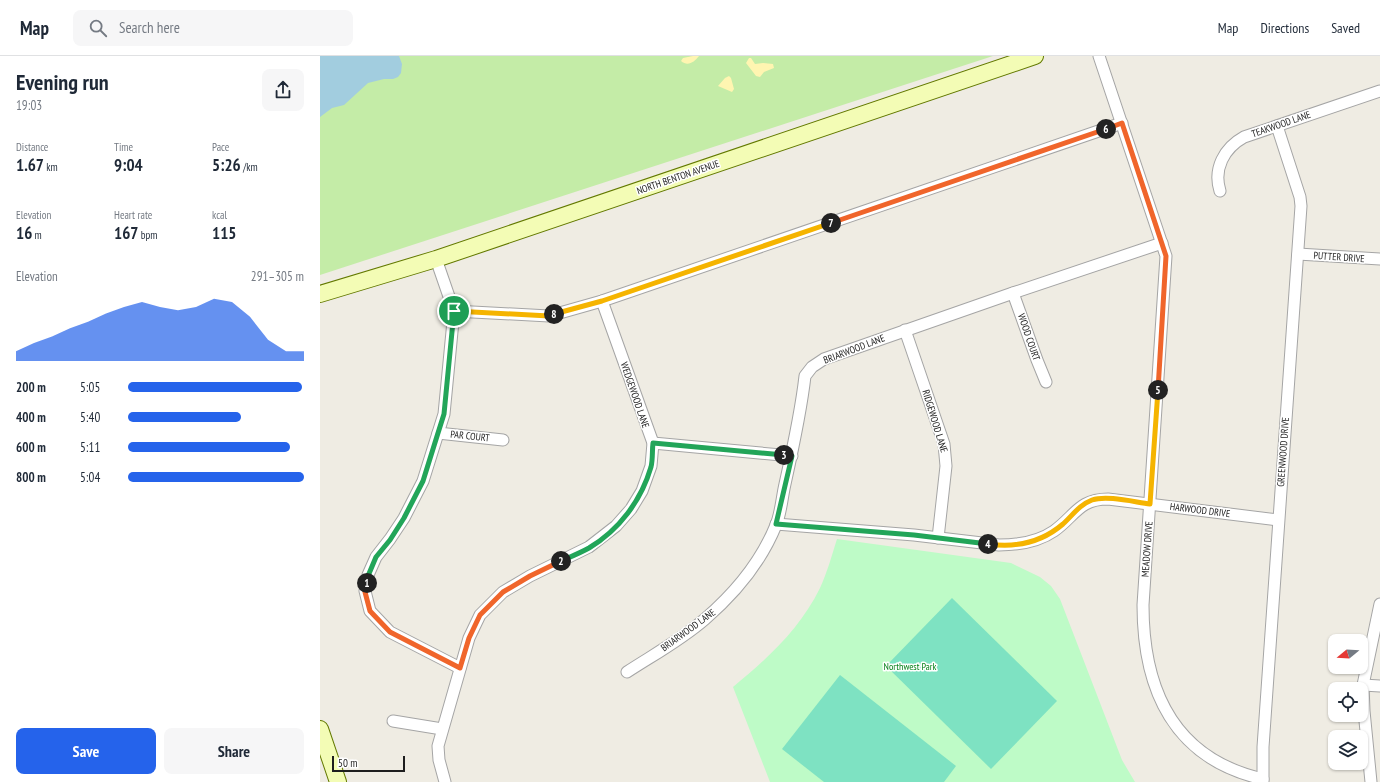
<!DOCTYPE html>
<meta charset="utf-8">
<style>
body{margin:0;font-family:"PT Sans Narrow",sans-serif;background:#f6f6f7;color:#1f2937;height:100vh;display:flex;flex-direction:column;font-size:15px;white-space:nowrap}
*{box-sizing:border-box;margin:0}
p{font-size:13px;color:#747a83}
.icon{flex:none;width:22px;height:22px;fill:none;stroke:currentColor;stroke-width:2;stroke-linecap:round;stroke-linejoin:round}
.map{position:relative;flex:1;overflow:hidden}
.side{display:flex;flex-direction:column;background:#fff;width:320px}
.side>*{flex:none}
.needle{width:26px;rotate:252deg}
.buttons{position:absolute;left:1008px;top:578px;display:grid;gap:8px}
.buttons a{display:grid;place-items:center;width:40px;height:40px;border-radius:8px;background:#fff;box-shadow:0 1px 3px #0004;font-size:20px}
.scale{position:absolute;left:12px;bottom:10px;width:73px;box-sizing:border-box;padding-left:4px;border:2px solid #1e1e1e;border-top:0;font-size:11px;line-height:14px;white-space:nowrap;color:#1e1e1e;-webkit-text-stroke:3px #fff;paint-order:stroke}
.pin{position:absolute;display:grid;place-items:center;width:34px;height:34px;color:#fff;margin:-17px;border:2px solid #fff;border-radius:50%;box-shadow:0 1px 4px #0007}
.km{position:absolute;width:20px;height:20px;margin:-10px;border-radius:50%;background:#222;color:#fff;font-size:11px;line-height:20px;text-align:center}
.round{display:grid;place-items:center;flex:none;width:42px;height:42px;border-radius:8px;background:#f6f6f7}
.head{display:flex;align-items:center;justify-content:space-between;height:68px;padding:0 16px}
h1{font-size:22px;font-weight:800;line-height:30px}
.metrics{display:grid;grid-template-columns:repeat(3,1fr);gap:6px;height:68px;padding:4px 16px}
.metrics div{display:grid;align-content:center}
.metrics b{font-size:17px;font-weight:800}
.metrics small{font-size:11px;font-weight:400}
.metrics p{font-size:11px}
.chart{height:112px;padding:8px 16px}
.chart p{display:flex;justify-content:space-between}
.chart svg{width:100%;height:72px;margin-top:4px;fill:#2563eb;opacity:.7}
.cta{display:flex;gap:8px;margin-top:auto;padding:8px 16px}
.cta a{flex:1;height:46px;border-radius:8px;background:#2563eb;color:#fff;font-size:16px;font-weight:800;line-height:46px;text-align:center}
.cta a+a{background:#f6f6f7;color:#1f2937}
ul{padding:0 16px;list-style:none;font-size:13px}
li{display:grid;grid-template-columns:64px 48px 1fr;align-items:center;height:30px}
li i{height:10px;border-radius:5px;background:#2563eb}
header{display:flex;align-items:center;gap:24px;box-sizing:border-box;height:56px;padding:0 20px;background:#fff;border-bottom:1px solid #e0e1e3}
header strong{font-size:19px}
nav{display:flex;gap:22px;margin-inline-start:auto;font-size:14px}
.search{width:280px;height:36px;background:#f6f6f7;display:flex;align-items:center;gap:10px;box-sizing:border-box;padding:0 14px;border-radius:8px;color:#747a83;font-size:15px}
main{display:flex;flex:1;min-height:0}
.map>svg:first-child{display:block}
.grass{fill:#c4eca7}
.sand{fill:#fff5b1}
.park{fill:#befbc7}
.pitch{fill:#7ee2c2}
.water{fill:#a2cddf}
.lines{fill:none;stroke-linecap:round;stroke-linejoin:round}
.minor-casing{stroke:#a5a5a5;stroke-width:13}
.secondary-casing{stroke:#637901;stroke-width:18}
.minor{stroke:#fff;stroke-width:11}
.secondary{stroke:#f3fcb5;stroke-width:16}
.split-1-casing{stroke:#fff;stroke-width:8}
.split-2-casing{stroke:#fff;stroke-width:8}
.split-3-casing{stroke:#fff;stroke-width:8}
.split-4-casing{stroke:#fff;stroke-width:8}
.split-5-casing{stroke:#fff;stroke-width:8}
.split-6-casing{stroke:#fff;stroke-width:8}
.split-7-casing{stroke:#fff;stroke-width:8}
.split-8-casing{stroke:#fff;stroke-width:8}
.split-9-casing{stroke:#fff;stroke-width:8}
.split-1{stroke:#22a559;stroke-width:5}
.split-2{stroke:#f0652b;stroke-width:5}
.split-3{stroke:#22a559;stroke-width:5}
.split-4{stroke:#22a559;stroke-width:5}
.split-5{stroke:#f5b400;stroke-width:5}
.split-6{stroke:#f0652b;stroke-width:5}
.split-7{stroke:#f0652b;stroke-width:5}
.split-8{stroke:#f5b400;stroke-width:5}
.split-9{stroke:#f5b400;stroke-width:5}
.labels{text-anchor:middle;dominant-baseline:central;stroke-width:3;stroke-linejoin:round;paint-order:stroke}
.street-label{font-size:10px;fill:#1e1e1e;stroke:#fff}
.park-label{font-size:10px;fill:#07801a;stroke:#fff}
</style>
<header>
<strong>Map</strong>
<div class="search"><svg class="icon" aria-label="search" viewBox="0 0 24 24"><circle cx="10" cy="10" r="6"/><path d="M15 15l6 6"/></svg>Search here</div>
<nav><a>Map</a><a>Directions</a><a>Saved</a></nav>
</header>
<main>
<section class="side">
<div class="head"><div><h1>Evening run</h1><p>19:03</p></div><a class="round"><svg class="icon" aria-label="share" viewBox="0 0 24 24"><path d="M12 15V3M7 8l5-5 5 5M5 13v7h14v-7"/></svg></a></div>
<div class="metrics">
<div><p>Distance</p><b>1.67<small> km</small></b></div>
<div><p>Time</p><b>9:04</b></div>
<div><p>Pace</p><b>5:26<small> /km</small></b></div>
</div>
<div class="metrics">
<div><p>Elevation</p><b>16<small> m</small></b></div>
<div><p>Heart rate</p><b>167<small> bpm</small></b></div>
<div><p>kcal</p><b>115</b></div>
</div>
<div class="chart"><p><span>Elevation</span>291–305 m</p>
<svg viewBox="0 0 160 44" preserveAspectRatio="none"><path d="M0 44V38L10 33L20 29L30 24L40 20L50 15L60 11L70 8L80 11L90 13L100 11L110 6L120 8L130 17L140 31L150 38L160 38V44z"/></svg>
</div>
<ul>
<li><b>200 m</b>5:05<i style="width:99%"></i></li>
<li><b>400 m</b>5:40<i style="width:64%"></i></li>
<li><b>600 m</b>5:11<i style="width:92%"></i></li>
<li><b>800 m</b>5:04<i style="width:100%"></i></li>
</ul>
<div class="cta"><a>Save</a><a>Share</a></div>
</section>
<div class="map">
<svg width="1060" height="726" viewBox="0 0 1060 726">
<rect width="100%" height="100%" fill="#efece3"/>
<polygon class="grass" points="0,0 673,0 0,219"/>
<g class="sand">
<path d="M373 0H379C374 6 368 11 361 5L363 2Z"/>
<polygon points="429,2 431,2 435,8 443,7 453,8 454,12 444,16 440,21 436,20 426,7"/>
<polygon points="409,20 411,22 414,33 412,36 398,30 405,22"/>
</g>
<path class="park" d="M517 483 691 507 720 521 731 530 740 543 802 704 815 726H450L413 631C447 603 480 573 500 532 507 517 512 499 517 483Z"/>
<g class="pitch">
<polygon points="632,542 737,645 671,713 566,610"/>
<polygon points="520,619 636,710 624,726 504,726 462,693"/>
</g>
<polygon class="water" points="0,0 79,0 82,8 81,17 78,21 73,23 64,23 48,27 24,49 12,52 0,61"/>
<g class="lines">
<g class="minor-casing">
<g id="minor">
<path d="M779 0 846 200 823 549C823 634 854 703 943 723"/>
<path d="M900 135C893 113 904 92 924 81L1060 35"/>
<polyline points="978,198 1060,203"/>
<polyline points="116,203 134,255 124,358 103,425 84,462 70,483 56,501 48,519 45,535 50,555 70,576 140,612"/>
<polyline points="693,237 717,304 726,326"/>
<polyline points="134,255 229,260 282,245 802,67"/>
<polyline points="585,274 624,388 626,410 618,482"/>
<polyline points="118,377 183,384"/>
<polyline points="333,387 472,400"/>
<path d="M456 468 594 479 679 489C698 489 718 486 734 475 755 460 759 443 788 443L958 464"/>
<path d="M307 616C333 599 361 584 385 563 414 538 441 506 456 469 461 457 462 441 465 428 473 392 481 356 485 320L492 311 504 303 693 237 842 187"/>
<polyline points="1043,629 1060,630"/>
<polyline points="73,665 122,673"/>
<polyline points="125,726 119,704 118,690 149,582 160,559 183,536 210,520 269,491 296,470 311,453 322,435 331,410 333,387 282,245"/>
<polyline points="943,726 943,691 981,150 980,141 957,70"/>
<polyline points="1051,726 1044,655 1043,629 1060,548"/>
</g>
</g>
<g class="secondary-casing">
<g id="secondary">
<polyline points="0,238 116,203 715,0"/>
<polyline points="0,673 18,726"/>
</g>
</g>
<use href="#minor" class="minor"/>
<use href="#secondary" class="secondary"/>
</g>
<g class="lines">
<g class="split-1-casing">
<polyline id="split-1" points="47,527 48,520 56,501 70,484 84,462 103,425 118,377 124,358 134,255"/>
</g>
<g class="split-2-casing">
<polyline id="split-2" points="47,527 45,536 50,555 70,576 140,612 149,582 160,559 183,536 210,520 241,505"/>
</g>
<g class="split-3-casing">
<path id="split-3" d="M241 505C250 501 260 497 269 492 299 474 321 445 331 411 333 403 332 394 333 387L464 399"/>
</g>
<g class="split-4-casing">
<polyline id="split-4" points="464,399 472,400 456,468 594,479 668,488"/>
</g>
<g class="split-5-casing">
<path id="split-5" d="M668 488C696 492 722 486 743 468 753 459 759 449 772 444 787 439 814 446 830 448L838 334"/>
</g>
<g class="split-6-casing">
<polyline id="split-6" points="786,73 802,67 846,200 838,334"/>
</g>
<g class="split-7-casing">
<polyline id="split-7" points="511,167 786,73"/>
</g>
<g class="split-8-casing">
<polyline id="split-8" points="234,258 282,245 511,167"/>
</g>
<g class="split-9-casing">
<polyline id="split-9" points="134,255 229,260 234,258"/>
</g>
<use href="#split-1" class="split-1"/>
<use href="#split-2" class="split-2"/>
<use href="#split-3" class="split-3"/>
<use href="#split-4" class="split-4"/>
<use href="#split-5" class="split-5"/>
<use href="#split-6" class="split-6"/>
<use href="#split-7" class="split-7"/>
<use href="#split-8" class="split-8"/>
<use href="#split-9" class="split-9"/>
</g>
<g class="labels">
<g class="street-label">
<text transform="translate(961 68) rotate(-19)">TEAKWOOD LANE</text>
<text transform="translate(358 121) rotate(-19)">NORTH BENTON AVENUE</text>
<text transform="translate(1019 201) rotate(4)">PUTTER DRIVE</text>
<text transform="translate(709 281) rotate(71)">WOOD COURT</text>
<text transform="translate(534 293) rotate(-21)">BRIARWOOD LANE</text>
<text transform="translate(315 339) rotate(71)">WEDGEWOOD LANE</text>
<text transform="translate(615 365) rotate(73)">RIDGEWOOD LANE</text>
<text transform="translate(150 380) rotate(6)">PAR COURT</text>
<text transform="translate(963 396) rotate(-86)">GREENWOOD DRIVE</text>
<text transform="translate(880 454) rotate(7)">HARWOOD DRIVE</text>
<text transform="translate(827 493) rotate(-86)">MEADOW DRIVE</text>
<text transform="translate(368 574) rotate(-36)">BRIARWOOD LANE</text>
</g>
<g class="park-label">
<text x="590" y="610">Northwest Park</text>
</g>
</g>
</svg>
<div class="buttons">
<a><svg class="needle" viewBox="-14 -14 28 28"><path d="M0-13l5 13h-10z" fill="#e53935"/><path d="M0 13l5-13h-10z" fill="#747a83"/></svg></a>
<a><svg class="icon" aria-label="locate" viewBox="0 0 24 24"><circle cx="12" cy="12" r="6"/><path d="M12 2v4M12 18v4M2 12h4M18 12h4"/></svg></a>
<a><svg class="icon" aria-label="layers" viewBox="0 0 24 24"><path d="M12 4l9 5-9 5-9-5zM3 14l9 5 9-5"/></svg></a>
</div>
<div class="scale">50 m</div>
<div class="pin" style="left:134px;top:255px;background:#1e9e55"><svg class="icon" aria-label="arrive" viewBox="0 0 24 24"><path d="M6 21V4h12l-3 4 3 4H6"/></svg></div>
<b class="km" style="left:47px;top:527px">1</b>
<b class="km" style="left:241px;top:505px">2</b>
<b class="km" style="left:464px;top:399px">3</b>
<b class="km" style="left:668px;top:488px">4</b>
<b class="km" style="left:838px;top:334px">5</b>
<b class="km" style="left:786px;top:73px">6</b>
<b class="km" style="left:511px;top:167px">7</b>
<b class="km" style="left:234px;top:258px">8</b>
</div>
</main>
